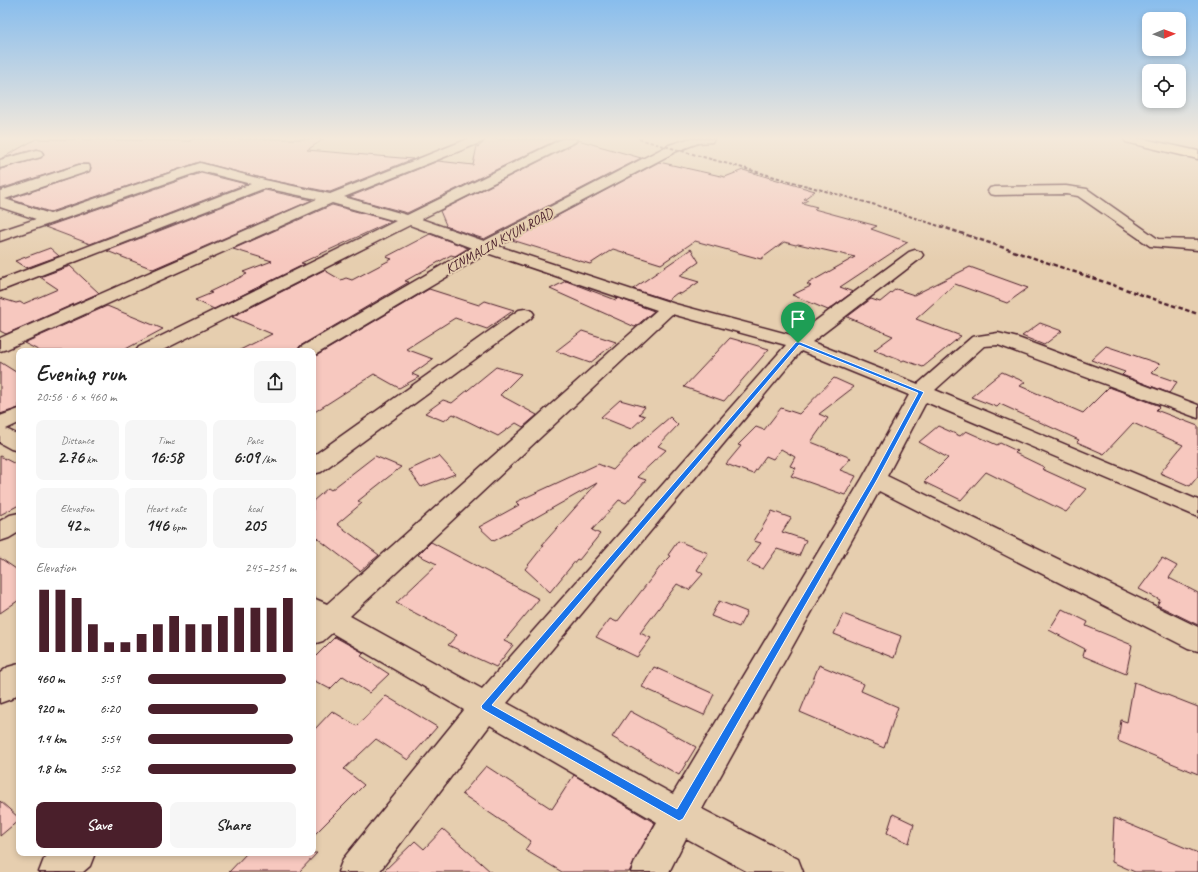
<!DOCTYPE html>
<meta charset="utf-8">
<style>
body{margin:0;font-family:Caveat,sans-serif;background:#f6f6f6;color:#222;height:100vh;display:flex;flex-direction:column;font-size:15px;white-space:nowrap}
*{box-sizing:border-box;margin:0}
p{font-size:13px;color:#767676}
.icon{flex:none;width:22px;height:22px;fill:none;stroke:currentColor;stroke-width:2;stroke-linecap:round;stroke-linejoin:round}
.map{position:relative;flex:1;overflow:hidden}
.details{position:absolute;left:16px;top:348px;width:300px;height:508px;display:flex;flex-direction:column;background:#fff;border-radius:8px;box-shadow:0 2px 6px #0003}
.details>*{flex:none}
.needle{width:26px;rotate:89deg}
.buttons{position:absolute;left:1142px;top:12px;display:grid;gap:8px}
.buttons a{display:grid;place-items:center;width:44px;height:44px;border-radius:8px;background:#fff;box-shadow:0 2px 6px #0003;font-size:20px}
.pin{position:absolute;display:grid;place-items:center;width:34px;height:34px;color:#fff;margin:-41px -17px;border-radius:50% 50% 50% 0;rotate:-45deg;box-shadow:0 0 4px #0007}
.pin .icon{rotate:45deg}
.round{display:grid;place-items:center;flex:none;width:42px;height:42px;border-radius:8px;background:#f6f6f6}
.summary{display:flex;align-items:center;justify-content:space-between;height:68px;padding:0 20px}
h1{font-size:22px;font-weight:600;line-height:30px}
.metrics{display:grid;grid-template-columns:repeat(3,1fr);gap:6px;height:68px;padding:4px 20px}
.metrics div{display:grid;align-content:center;border-radius:8px;background:#f6f6f6;text-align:center}
.metrics b{font-size:17px;font-weight:600}
.metrics small{font-size:11px;font-weight:400}
.metrics p{font-size:11px}
.chart{height:112px;padding:8px 20px}
.chart p{display:flex;justify-content:space-between}
.chart svg{width:100%;height:72px;margin-top:4px;stroke:#4a1f2b;stroke-width:6}
.primary-button{display:flex;gap:8px;margin-top:auto;padding:8px 20px}
.primary-button a{flex:1;height:46px;border-radius:8px;background:#4a1f2b;color:#fff;font-size:16px;font-weight:600;line-height:46px;text-align:center}
.primary-button a+a{background:#f6f6f6;color:#222}
ul{padding:0 20px;list-style:none;font-size:13px}
li{display:grid;grid-template-columns:64px 48px 1fr;align-items:center;height:30px}
li i{height:10px;border-radius:5px;background:#4a1f2b}
.map>svg:first-child{display:block}
.building{fill:#f7c8bf;stroke:#4a1f2b}
.lines{fill:none;stroke-linecap:round;stroke-linejoin:round}
.minor-casing{stroke:#4a1f2b;stroke-width:3}
.major-casing{stroke:#4a1f2b;stroke-width:3}
.minor{fill:#e6ceaf;fill-rule:evenodd}
.major{fill:#faddab;fill-rule:evenodd}
.rail-far1{stroke:#4a1f2b;stroke-width:2;stroke-dasharray:3.5 2;stroke-linecap:butt}
.rail{stroke:#4a1f2b;stroke-width:2.5;stroke-dasharray:4.5 2.5;stroke-linecap:butt}
.route{fill:#1a73e8;stroke:#fff;fill-rule:evenodd}
.labels{text-anchor:middle;dominant-baseline:central;stroke-width:4;stroke-linejoin:round;paint-order:stroke}
.far-street-label{font-size:14px;fill:#4a1f2b;stroke:#e6ceaf}
</style>
<div class="map">
<svg width="1198" height="872" viewBox="0 0 1198 872">
<rect width="100%" height="100%" fill="#e6ceaf"/>
<filter id="ink" filterUnits="userSpaceOnUse"><feTurbulence type="fractalNoise" baseFrequency=".025" numOctaves="2"/><feDisplacementMap in="SourceGraphic" scale="8" xChannelSelector="R" yChannelSelector="G"/><feConvolveMatrix kernelMatrix="1 2 1 2 8 2 1 2 1" color-interpolation-filters="sRGB"/></filter>
<g filter="url(#ink)">
<g class="building">
<polygon points="36,139 191,141 191,139 324,139 307,150 413,159 330,192 265,179 200,162 50,212 10,199 89,172 91,168 89,164 79,164 0,189 0,169 41,158 44,153 41,150 37,149 2,158"/>
<polygon points="485,139 559,139 407,213 349,197 438,161 473,165 477,146 478,147 483,143"/>
<polygon points="578,140 641,158 484,239 445,226 446,225 440,211 576,143"/>
<polygon points="659,162 725,177 743,170 815,191 804,199 808,200 802,203 817,207 814,209 877,226 871,229 908,242 840,287 853,292 828,310 792,295 811,286 807,284 855,257 798,244 796,245 784,242 761,259 695,241 661,264 613,249 590,264 512,240"/>
<polygon points="201,173 246,184 90,244 45,227"/>
<polygon points="265,190 312,200 153,269 107,251"/>
<polygon points="332,205 392,221 301,263 305,264 214,309 195,300 212,293 209,292 247,274 243,272 272,261 233,249"/>
<polygon points="430,234 468,248 455,256 451,255 405,281 409,282 300,346 297,351 238,351 272,334 232,317 324,270 341,280 346,278 352,280 392,259 386,257"/>
<polygon points="50,248 59,256 26,268 15,261"/>
<polygon points="691,249 699,262 679,276 699,282 681,294 677,293 668,300 633,289"/>
<polygon points="70,266 99,293 6,334 0,331 0,298 16,303 20,302 23,304 58,289 40,277"/>
<polygon points="970,267 1028,288 1007,303 955,284 916,319 961,336 923,367 904,360 902,361 874,350 893,336 847,317 871,299 880,302 896,289 914,295"/>
<polygon points="566,281 616,300 618,298 654,311 635,327 550,289"/>
<polygon points="429,289 479,305 485,301 514,310 487,329 455,318 406,349 433,359 412,374 419,377 399,388 374,374 313,413 313,356 316,356"/>
<polygon points="107,306 163,329 122,351 40,351 24,343"/>
<polygon points="1040,323 1062,331 1044,345 1022,336"/>
<polygon points="582,331 616,342 590,363 556,351"/>
<polygon points="730,338 769,349 724,401 684,387"/>
<polygon points="1106,346 1160,364 1151,373 1177,382 1169,393 1122,375 1125,372 1091,360"/>
<polygon points="0,362 19,374 19,408 0,414"/>
<polygon points="496,367 521,374 500,395 537,415 523,427 516,423 498,436 453,414 444,421 425,413 443,400 452,403"/>
<polygon points="1002,372 1025,382 1020,386 1083,413 1109,387 1160,406 1156,410 1198,426 1198,476 1190,486 1160,473 1183,445 1133,423 1104,454 1077,442 1079,440 1000,404 997,407 971,397"/>
<polygon points="834,378 854,387 819,414 828,418 811,442 851,458 840,470 856,476 845,495 791,476 796,468 790,466 795,457 781,449 773,459 766,456 753,474 726,464 741,446 738,445 756,427 764,430 781,408 799,414"/>
<polygon points="620,400 645,407 639,414 645,416 631,429 601,417"/>
<polygon points="670,417 678,425 658,446 666,450 637,477 646,480 626,503 619,500 592,530 600,534 579,560 577,559 550,592 525,569 544,545 542,545 597,483 494,541 479,527 519,505 516,502 598,464 613,470 635,447"/>
<polygon points="938,426 960,436 966,431 997,445 1000,443 1017,451 1015,453 1044,467 1042,469 1086,489 1066,512 986,472 961,500 924,482 948,458 919,442"/>
<polygon points="0,456 19,466 19,505 0,515"/>
<polygon points="375,456 401,467 358,501 362,503 337,524 379,555 360,571 313,535 313,501 328,488 331,490"/>
<polygon points="439,456 455,474 421,487 409,470"/>
<polygon points="772,511 791,518 782,532 806,540 799,556 777,549 763,569 747,562 761,543 754,541"/>
<polygon points="678,541 708,553 697,570 703,574 689,590 677,584 640,633 651,638 637,657 596,637 610,619 617,622 661,566 671,556 668,555"/>
<polygon points="431,542 539,599 504,641 513,645 496,667 448,645 457,635 396,603 437,564 418,555"/>
<polygon points="0,558 19,571 19,600 0,613"/>
<polygon points="1162,558 1177,566 1169,578 1198,593 1198,625 1157,605 1160,600 1139,589"/>
<polygon points="719,601 747,612 739,627 711,616"/>
<polygon points="1062,609 1088,622 1086,626 1132,645 1126,674 1083,656 1085,649 1049,630"/>
<polygon points="843,614 901,636 894,658 834,634"/>
<polygon points="335,637 364,653 361,656 389,674 369,693 343,676 330,689 313,680 313,659"/>
<polygon points="819,665 864,684 861,691 898,707 884,748 800,712"/>
<polygon points="654,667 714,694 704,715 642,687"/>
<polygon points="1134,682 1198,707 1198,774 1118,741 1121,720 1127,722"/>
<polygon points="386,696 437,727 408,760 376,739 344,769 364,785 313,836 313,731 332,711 357,726"/>
<polygon points="630,711 696,747 679,775 612,737"/>
<polygon points="486,766 552,809 574,775 655,823 629,872 562,872 525,850 531,841 462,794"/>
<polygon points="0,801 19,818 19,820 0,836"/>
<polygon points="893,814 914,824 909,843 887,833"/>
<polygon points="1114,818 1198,853 1198,872 1135,872 1112,862"/>
<polygon points="443,829 491,872 383,872 415,841 424,849"/>
<polygon points="247,853 317,853 299,872 229,872"/>
</g>
<g class="lines">
<g class="minor-casing">
<g id="minor">
<path d="M468 139H484L482 142 344 197 407 215 562 139H577L575 142 421 219 484 241 669 145 688 139H714L712 142 698 143 677 151 498 246 675 304 795 336 909 252 915 250 921 252 923 255 921 258 812 342 918 384 972 337 998 333 1018 338 1198 405V418L998 345 984 346 935 390 1198 500V517L926 402 887 476 1198 627V651L1188 648 879 491 702 809 798 859 803 872H748L686 838 669 872H631L636 859 657 822 490 725 379 872H338L343 859 464 710 332 633 323 641 313 644V598L327 604 657 310 487 253 315 355H313V351H298L301 347 472 248 410 225 161 351H136L139 347 396 221 332 203 7 349 0 351V338L317 199 265 188 0 291V280L251 184 201 171 0 241V231L36 219 0 207V191L79 165H89L90 168 89 171 5 199 50 214 200 163 265 180 330 194ZM672 314 786 345 482 689 350 616ZM801 351 909 395 862 479 673 794 507 703Z"/>
<polygon points="37,150 41,151 43,154 41,157 0,168 0,160"/>
<polygon points="1066,186 1087,189 1158,239 1198,240 1198,250 1150,246 1078,196 1066,194 995,195 990,194 988,191 990,188 995,187"/>
<polygon points="525,309 531,310 534,314 531,318 321,472 313,474 313,456 519,310"/>
<polygon points="19,409 19,423 6,429 19,435 19,451 11,449 0,443 0,416"/>
<polygon points="19,513 19,532 9,538 0,541 0,521 10,515"/>
<polygon points="19,664 19,693 11,699 0,703 0,673 8,667"/>
<polygon points="50,853 95,853 90,866 83,872 39,872 44,859"/>
</g>
</g>
<g class="major-casing">
<polygon id="major" points="1124,139 1144,139 1198,151 1198,159 1126,142"/>
</g>
<use href="#minor" class="minor"/>
<use href="#major" class="major"/>
<polyline class="rail-far1" points="639,139 879,206 942,227"/>
<polyline class="rail" points="940,226 1198,314"/>
</g>
</g>
<linearGradient id="sky" x2="0" y2="1"><stop stop-color="#88bded"/><stop offset="0.53" stop-color="#f4e9db"/><stop offset="1" stop-color="#f4e9db" stop-opacity="0"/></linearGradient>
<rect width="1198" height="261" fill="url(#sky)"/>
<path class="route" d="M796 342H800L924 392 877 480 683 819 679 821 482 709 481 706ZM799 345 918 393 871 480 677 809 492 705Z"/>
<g class="labels">
<g class="far-street-label">
<text transform="translate(499 241) rotate(-29)">KINMALIN KYUN ROAD</text>
</g>
</g>
</svg>
<div class="buttons">
<a><svg class="needle" viewBox="-14 -14 28 28"><path d="M0-13l5 13h-10z" fill="#e53935"/><path d="M0 13l5-13h-10z" fill="#767676"/></svg></a>
<a><svg class="icon" aria-label="locate" viewBox="0 0 24 24"><circle cx="12" cy="12" r="6"/><path d="M12 2v4M12 18v4M2 12h4M18 12h4"/></svg></a>
</div>
<div class="pin" style="left:798px;top:343px;background:#1e9e55"><svg class="icon" aria-label="arrive" viewBox="0 0 24 24"><path d="M6 21V4h12l-3 4 3 4H6"/></svg></div>
<section class="details">
<div class="summary"><div><h1>Evening run</h1><p>20:56 · 6 × 460 m</p></div><a class="round"><svg class="icon" aria-label="share" viewBox="0 0 24 24"><path d="M12 15V3M7 8l5-5 5 5M5 13v7h14v-7"/></svg></a></div>
<div class="metrics">
<div><p>Distance</p><b>2.76<small> km</small></b></div>
<div><p>Time</p><b>16:58</b></div>
<div><p>Pace</p><b>6:09<small> /km</small></b></div>
</div>
<div class="metrics">
<div><p>Elevation</p><b>42<small> m</small></b></div>
<div><p>Heart rate</p><b>146<small> bpm</small></b></div>
<div><p>kcal</p><b>205</b></div>
</div>
<div class="chart"><p><span>Elevation</span>245–251 m</p>
<svg viewBox="0 0 160 44" preserveAspectRatio="none"><path d="M5 44V6M15 44V6M25 44V11M35 44V27M45 44V38M55 44V38M65 44V33M75 44V27M85 44V22M95 44V27M105 44V27M115 44V22M125 44V17M135 44V17M145 44V17M155 44V11"/></svg>
</div>
<ul>
<li><b>460 m</b>5:59<i style="width:93%"></i></li>
<li><b>920 m</b>6:20<i style="width:74%"></i></li>
<li><b>1.4 km</b>5:54<i style="width:98%"></i></li>
<li><b>1.8 km</b>5:52<i style="width:100%"></i></li>
</ul>
<div class="primary-button"><a>Save</a><a>Share</a></div>
</section>
</div>
